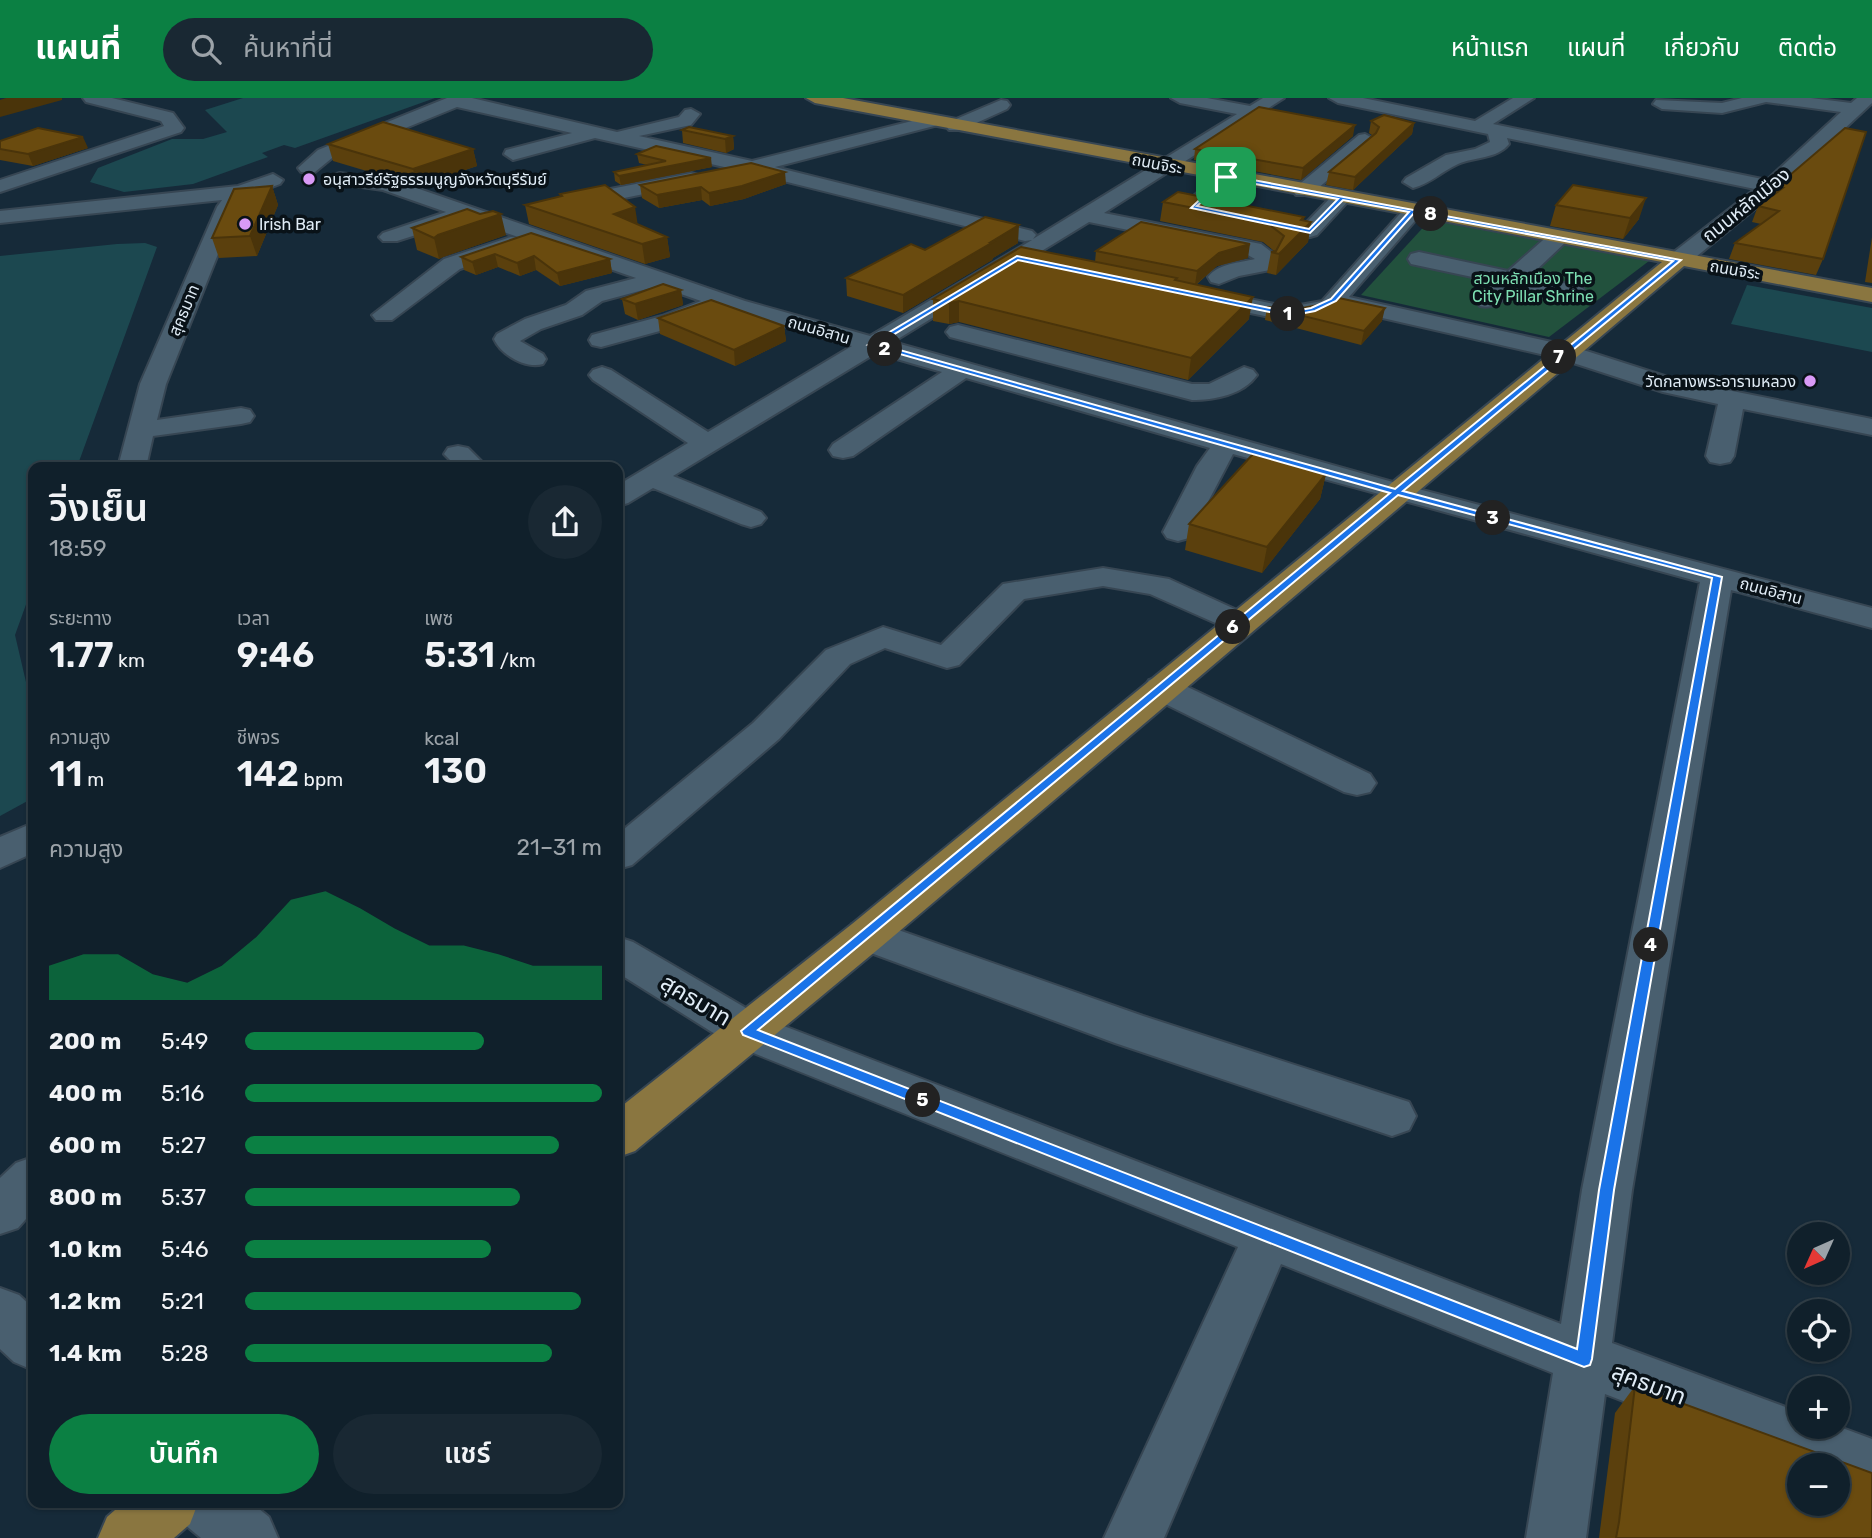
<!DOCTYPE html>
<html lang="th">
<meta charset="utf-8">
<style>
body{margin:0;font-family:Rubik,"Noto Sans Thai",sans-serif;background:#192833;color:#f1f3f6;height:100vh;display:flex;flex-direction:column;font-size:26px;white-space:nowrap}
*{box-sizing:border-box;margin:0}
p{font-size:23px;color:#9ca3a9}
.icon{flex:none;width:38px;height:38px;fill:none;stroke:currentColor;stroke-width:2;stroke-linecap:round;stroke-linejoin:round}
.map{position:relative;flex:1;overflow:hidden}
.panel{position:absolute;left:28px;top:364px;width:595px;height:1046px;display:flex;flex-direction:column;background:#10202b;border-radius:14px;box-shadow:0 2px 5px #0004,0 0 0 2px #303e47}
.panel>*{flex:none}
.needle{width:46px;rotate:225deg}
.controls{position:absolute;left:1787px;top:1124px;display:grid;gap:14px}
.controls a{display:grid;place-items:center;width:63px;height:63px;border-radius:50%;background:#10202b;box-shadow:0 2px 5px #0004,0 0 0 2px #303e47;font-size:35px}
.pin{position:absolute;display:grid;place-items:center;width:60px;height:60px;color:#fff;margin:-30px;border-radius:14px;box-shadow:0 4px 10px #0006}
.km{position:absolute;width:35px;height:35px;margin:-18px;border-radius:50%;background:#222;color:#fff;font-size:19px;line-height:35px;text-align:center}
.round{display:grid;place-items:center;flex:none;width:74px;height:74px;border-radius:37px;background:#192833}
.overview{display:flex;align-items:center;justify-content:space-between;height:119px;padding:0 21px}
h1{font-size:38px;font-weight:600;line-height:52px}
.stats{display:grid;grid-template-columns:repeat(3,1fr);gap:10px;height:119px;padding:7px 21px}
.stats div{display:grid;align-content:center}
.stats b{font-size:35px;font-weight:600}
.stats small{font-size:19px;font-weight:400}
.stats p{font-size:19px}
.chart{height:196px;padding:14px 21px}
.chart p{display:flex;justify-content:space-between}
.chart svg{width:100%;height:126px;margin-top:7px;fill:#0b8043;opacity:.7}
.primary-button{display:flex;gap:14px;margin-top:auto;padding:14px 21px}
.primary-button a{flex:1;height:80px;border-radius:42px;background:#0b8043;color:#fff;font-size:28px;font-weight:600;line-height:80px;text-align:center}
.primary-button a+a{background:#192833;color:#f1f3f6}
ul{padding:0 21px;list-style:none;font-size:23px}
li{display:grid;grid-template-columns:112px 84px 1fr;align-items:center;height:52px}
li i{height:18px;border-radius:9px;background:#0b8043}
header{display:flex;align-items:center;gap:42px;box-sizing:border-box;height:98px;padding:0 35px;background:#0b8043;color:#fff}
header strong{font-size:33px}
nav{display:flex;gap:38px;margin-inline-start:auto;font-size:24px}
.search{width:490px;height:63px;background:#192833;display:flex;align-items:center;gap:18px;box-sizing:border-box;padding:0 24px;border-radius:38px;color:#9ca3a9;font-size:26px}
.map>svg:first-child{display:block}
.green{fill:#22513d}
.water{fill:#1c4850}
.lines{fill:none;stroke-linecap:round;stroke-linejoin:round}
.minor-casing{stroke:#374653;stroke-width:4}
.major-casing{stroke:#374653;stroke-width:4}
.minor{fill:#495f6f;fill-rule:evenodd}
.major{fill:#8a7640;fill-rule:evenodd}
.wall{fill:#5b400d}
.shaded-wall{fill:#4a340a}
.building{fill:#6a4b0f;stroke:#4a340a;stroke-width:2;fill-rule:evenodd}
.route{fill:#1a73e8;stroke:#fff;stroke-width:2;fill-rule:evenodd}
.poi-dot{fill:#d99af7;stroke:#091218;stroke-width:2.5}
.labels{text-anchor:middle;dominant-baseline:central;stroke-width:7;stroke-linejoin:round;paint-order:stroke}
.far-street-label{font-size:16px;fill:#e0ecf6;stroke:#091218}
.far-poi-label{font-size:16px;fill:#e0ecf6;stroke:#091218;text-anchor:start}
.far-park-label{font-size:16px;fill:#7ddfb2;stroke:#091218}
.street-label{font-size:19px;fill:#e0ecf6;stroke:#091218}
.near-street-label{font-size:23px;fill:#e0ecf6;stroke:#091218}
</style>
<header>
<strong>แผนที่</strong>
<div class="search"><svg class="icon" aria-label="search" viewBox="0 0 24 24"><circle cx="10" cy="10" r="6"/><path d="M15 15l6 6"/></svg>ค้นหาที่นี่</div>
<nav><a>หน้าแรก</a><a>แผนที่</a><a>เกี่ยวกับ</a><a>ติดต่อ</a></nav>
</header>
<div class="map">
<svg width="1872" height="1440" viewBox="0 0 1872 1440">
<rect width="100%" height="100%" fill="#162a39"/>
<polygon class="green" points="1430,122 1649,163 1549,239 1361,197"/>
<g class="water">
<polygon points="243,0 435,0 295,50 284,47 262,55 268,59 193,86 124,94 90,84 98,70 172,41 203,41 227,34 205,12"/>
<polygon points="145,145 157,149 77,369 33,369 33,487 15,537 33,614 33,700 0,718 0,158 117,146"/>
<polygon points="1747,187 1872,210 1872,254 1731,226"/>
</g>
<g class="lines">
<g class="minor-casing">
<g id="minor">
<polygon points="83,0 112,0 173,15 184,30 181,34 0,94 0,82 164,28 161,23 86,4"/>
<path d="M447 0H472L617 34 679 19 685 12 691 11 700 16 691 27 639 38 752 63 932 18 941 23 938 27 775 69 1032 133 1036 137 1033 141 1237 16 1180 5 1171 0H1207L1250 8 1263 0H1284L1104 115 1261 146 1278 159 1270 172 1239 178 1219 186 1211 184 1208 179C1219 165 1239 165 1255 161L1246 156 1089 124 893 244 1407 388 1872 510V530L1731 492 1632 1092 1612 1245 1799 1314V1328H1837L1872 1341V1399L1838 1386V1367H1799V1371L1605 1296 1586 1440H1526L1553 1275 1281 1166 1164 1440H1104L1238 1149 731 946 618 875V839L633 844 763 920 1561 1226 1582 1092 1700 484 1233 356 1189 440 1178 443 1167 440 1163 434 1197 368 1210 350 966 280 853 358 843 360 833 358 829 352 833 346 942 274 876 255 673 378 761 414 766 420 761 426 751 429 741 426 653 390 628 405 618 408V387L688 345 593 282 589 277 593 272 602 269 611 272 708 334 852 248 718 209 714 214 678 228 601 249 592 247 589 242 592 237 662 218 701 203 658 188 602 203 582 217 541 231 520 243 543 256 546 261 543 266C526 271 501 257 494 241L497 236 525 221 566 207 586 193 636 180 466 121 397 143H383L379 139 383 135 446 114 383 92 333 85 330 81 333 77 340 75 393 82 745 203 870 238 1032 142 1025 143 751 75 595 40 513 62 504 56 506 52 572 35 457 9 332 60 315 74H301L298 70 318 52Z"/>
<path d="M1329 0H1363L1475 23 1513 0H1534L1493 26 1767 82 1841 14 1766 4 1722 15 1662 11 1653 6 1656 2 1722 5 1742 0H1811L1851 5 1857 0H1872V5L1783 88 1686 167H1670L1667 162 1670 157 1755 91 1507 40 1509 46C1497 61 1474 59 1458 66 1442 73 1430 86 1413 90L1403 84 1406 80 1446 57 1475 51 1490 44 1488 36 1338 5Z"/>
<polygon points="1001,2 1007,3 1010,7 1007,11 961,32 949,32 946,28 949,24"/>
<polygon points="1365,36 1374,41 1371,45 1310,97 1296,97 1293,93 1296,89 1359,37"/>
<polygon points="1226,73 1233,75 1236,79 1233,83 1200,113 1186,113 1183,109 1186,105 1219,75"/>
<polygon points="691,75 698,77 701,81 698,85 565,112 558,110 555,106 558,102 565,100"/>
<polygon points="273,76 283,82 280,86 248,98 236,111 166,286 157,322 241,310 250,312 254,318 250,324 241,326 153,338 146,369 118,369 140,286 217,109 222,102 0,125 0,113 238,88"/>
<polygon points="1341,94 1348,96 1351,100 1317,137 1310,139 1260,129 1253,127 1250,123 1253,119 1260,117 1305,126 1334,96"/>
<polygon points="1413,107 1420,109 1423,113 1420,117 1349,199 1574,249 1677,282 1872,321 1872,337 1743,311 1734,358 1730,364 1720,366 1710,364 1706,358 1718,306 1663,294 1558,260 1330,208 1327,214 1289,223 1192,203 1189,198 1192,193 1200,191 1289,209 1322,203 1406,109"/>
<path d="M1559 134 1567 135 1570 140 1530 178 1582 189 1585 194 1582 199 1574 201 1517 189C1506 199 1497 212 1480 208L1476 203 1496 184 1411 166 1408 161 1411 156 1419 154 1508 173 1551 135Z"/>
<polygon points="511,139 519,140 522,145 519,150 460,171 392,222 376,222 372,217 444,161"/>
<path d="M958 227 1192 286H1209L1244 269 1253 272 1257 277C1243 297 1214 302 1192 302L950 239 946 234 950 229Z"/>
<polygon points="458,348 468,350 487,369 457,369 444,356 448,350"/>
<polygon points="1103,470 1169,481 1250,518 1254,525 1250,532 1238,535 1150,496 1103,488 1024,501 959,567 947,570 885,550 850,566 779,641 632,767 618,771 618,736 753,625 826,552 883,529 941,547 1003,486"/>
<polygon points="1161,579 1173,582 1370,676 1376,685 1370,694 1357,697 1344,694 1149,598 1144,590 1149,582"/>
<polygon points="33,725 33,755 0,770 0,739"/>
<polygon points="867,821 1143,918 1409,1004 1416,1018 1409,1032 1392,1038 1115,945 852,848 846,837 852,826"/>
<polygon points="33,1059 33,1113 18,1130 0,1136 0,1080 16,1065"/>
<polygon points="0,1190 19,1197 33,1210 33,1272 14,1264 0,1251"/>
<polygon points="176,1405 252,1405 269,1419 278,1440 201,1440 184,1426"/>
</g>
</g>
<g class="major-casing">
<g id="major">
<polygon points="806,0 843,0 1872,190 1872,204 1684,168 882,848 635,1053 618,1059 618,1011 852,826 1662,164 815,5"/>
<polygon points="123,1405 198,1405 190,1426 174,1440 98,1440 107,1419"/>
</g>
</g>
<use href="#minor" class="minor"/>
<use href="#major" class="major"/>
</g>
<g class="wall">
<polygon points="1371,23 1414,25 1412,36 1353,92 1326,87 1329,74 1372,37 1369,35"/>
<polygon points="1845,30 1823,161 1816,177 1729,161 1735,145 1761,126 1752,124 1758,108 1772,98 1776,89"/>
<polygon points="682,32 733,38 734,51 726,55 683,45"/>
<polygon points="1353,38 1301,82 1194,62 1195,51"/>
<polygon points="0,43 88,50 33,68 0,62"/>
<polygon points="328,46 473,51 477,68 417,88 333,63"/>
<polygon points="637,56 712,69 621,87 615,83 614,74 647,67 639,65"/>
<polygon points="786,86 744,101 710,108 702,102 659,110 642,100 640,87"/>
<polygon points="272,88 278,107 257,158 219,160 212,140"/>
<polygon points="560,96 667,139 670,159 645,166 529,126 525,107 560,98"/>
<polygon points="1163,104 1304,119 1303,122 1311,124 1308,144 1276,177 1267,175 1271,154 1274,153 1263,144 1160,123"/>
<polygon points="1556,107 1639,121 1623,141 1550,128"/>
<polygon points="412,130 506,137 443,159 439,161 417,152"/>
<polygon points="531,135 610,161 612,175 560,188 536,172 520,178 498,169 476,177 464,172 461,159"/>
<polygon points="1872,139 1872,185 1865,184"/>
<polygon points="1018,145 993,160 992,162 903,215 847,198 846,180 925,152"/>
<polygon points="1096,153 1248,160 1217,168 1196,187 1249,221 1188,282 959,224 949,226 933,223 933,201 1095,164"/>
<polygon points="681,192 683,207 638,222 625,216 622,201"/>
<polygon points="1267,209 1382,223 1361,247 1265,222"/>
<polygon points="658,220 784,228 786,243 735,268 660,236"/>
<polygon points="1326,376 1320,401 1262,475 1185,452 1189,426"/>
<polygon points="1635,1288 1872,1440 1599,1440 1615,1315"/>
</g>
<g class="shaded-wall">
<polygon points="6,0 62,0 62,2 0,19 0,2"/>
<polygon points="1414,25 1412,36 1353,92 1355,79"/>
<polygon points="1355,27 1353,38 1301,82 1303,70"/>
<polygon points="733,38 734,51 726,55 725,41"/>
<polygon points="83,39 88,50 33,68 28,56"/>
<polygon points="473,51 477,68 417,88 413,71"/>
<polygon points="711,60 712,69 621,87 619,78"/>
<polygon points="785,74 786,86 744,101 710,108 709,95"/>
<polygon points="272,88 278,107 257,158 250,138"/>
<polygon points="701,89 702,102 659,110 657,97"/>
<polygon points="1646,100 1639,121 1623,141 1630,120"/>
<polygon points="635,109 638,128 614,116"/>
<polygon points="501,116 506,137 443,159 439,161 434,140 438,137"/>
<polygon points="1304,119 1301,134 1311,124 1308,144 1276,177 1279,156"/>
<polygon points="1019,127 1018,145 993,160 992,162 903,215 903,197"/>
<polygon points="667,139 670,159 645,166 642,146"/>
<polygon points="1250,146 1248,160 1217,168 1195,187 1197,173 1219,155"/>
<polygon points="495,156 498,169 476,177 472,164"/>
<polygon points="534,158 536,172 520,178 517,165"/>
<polygon points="610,161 612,175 560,188 557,175"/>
<polygon points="681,192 683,207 638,222 635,206"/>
<polygon points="1253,199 1249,221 1188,282 1191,260"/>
<polygon points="959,203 959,224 949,226 949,205"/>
<polygon points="1385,210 1382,223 1361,247 1364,233"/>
<polygon points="784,228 786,243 735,268 734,252"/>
<polygon points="1326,376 1320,401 1262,475 1267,449"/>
</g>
<g class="building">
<polygon points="1259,9 1355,27 1303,70 1195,51"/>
<polygon points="1384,17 1414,25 1355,79 1329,74 1376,35 1379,29 1371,23"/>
<polygon points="383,24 473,51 413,71 328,46"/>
<polygon points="689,29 733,38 725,41 682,32"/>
<polygon points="38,30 83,39 28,56 0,51 0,43"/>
<polygon points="1845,30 1866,34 1823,161 1735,145 1779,113 1758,108 1783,90 1776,89"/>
<polygon points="656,48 711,60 619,78 614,74 666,63 637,56"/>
<polygon points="751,65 785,74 742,88 709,95 701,89 657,97 640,87"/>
<polygon points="605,87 635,109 614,116 667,139 642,146 525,107 562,98 560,96"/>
<polygon points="1573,87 1646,100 1630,120 1556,107"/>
<polygon points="272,88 250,138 212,140 234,91"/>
<polygon points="1178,94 1304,119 1301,122 1311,124 1279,156 1271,154 1276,153 1284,138 1266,124 1163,104"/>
<polygon points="467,111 480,116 493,113 501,116 438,137 434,140 412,130"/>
<polygon points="985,119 1019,127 991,144 993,144 903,197 846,180 911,146 925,152"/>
<polygon points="1141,124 1250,146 1219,155 1197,173 1096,153"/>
<polygon points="531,135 610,161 557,175 534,158 517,165 495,156 472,164 461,159"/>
<polygon points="1021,149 1177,180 1175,182 1253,199 1191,260 959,203 949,205 933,201"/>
<polygon points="663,186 681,192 635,206 622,201"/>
<polygon points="1339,200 1385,210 1364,233 1267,209 1292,212 1324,206"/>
<polygon points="711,202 784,228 734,252 658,220"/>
<polygon points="1253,356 1326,376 1267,449 1189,426"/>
<path d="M1635 1288 1872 1375V1440H1616L1619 1424ZM1799 1367H1838V1405H1799Z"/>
</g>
<path class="route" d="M1226 77 1681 162 1403 393 1722 479 1614 1092 1592 1261 1590 1267 1584 1269 743 937 741 933 1390 395 868 247 1017 158 1289 214 1311 210 1331 201 1409 114 1343 102 1310 135 1191 110ZM1228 81 1338 101 1309 131 1197 108ZM1414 115 1673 163 1395 391 878 246 1018 162 1289 218 1315 213 1336 203ZM1398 397 1712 480 1599 1092 1577 1251 758 932Z"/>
<g class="poi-dot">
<circle cx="309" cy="81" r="7"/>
<circle cx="245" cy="126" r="7"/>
<circle cx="1810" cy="283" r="7"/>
</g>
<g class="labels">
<g class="far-street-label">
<text transform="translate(1157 66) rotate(11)">ถนนจิระ</text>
<text transform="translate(1735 172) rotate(10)">ถนนจิระ</text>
<text transform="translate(184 212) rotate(-67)">สุคธมาท</text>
<text transform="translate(819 232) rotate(16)">ถนนอิสาน</text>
<text transform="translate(1771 493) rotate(15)">ถนนอิสาน</text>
</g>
<g class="far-poi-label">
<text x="323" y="81">อนุสาวรีย์รัฐธรรมนูญจังหวัดบุรีรัมย์</text>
<text x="259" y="126">Irish Bar</text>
<text x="1796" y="283" text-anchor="end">วัดกลางพระอารามหลวง</text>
</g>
<g class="far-park-label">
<text x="1533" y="180">สวนหลักเมือง The<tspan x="1533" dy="18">City Pillar Shrine</tspan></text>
</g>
<g class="street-label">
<text transform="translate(1746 107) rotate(-39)">ถนนหลักเมือง</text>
</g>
<g class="near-street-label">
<text transform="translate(696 902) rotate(31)">สุคธมาท</text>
<text transform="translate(1649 1286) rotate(21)">สุคธมาท</text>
</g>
</g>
</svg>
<div class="controls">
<a><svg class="needle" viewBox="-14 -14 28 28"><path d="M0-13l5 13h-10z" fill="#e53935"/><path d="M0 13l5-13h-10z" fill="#9ca3a9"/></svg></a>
<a><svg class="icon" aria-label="locate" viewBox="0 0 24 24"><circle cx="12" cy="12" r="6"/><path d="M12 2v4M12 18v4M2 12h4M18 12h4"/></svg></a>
<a>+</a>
<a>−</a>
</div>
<div class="pin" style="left:1226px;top:79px;background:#1e9e55"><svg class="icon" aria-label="arrive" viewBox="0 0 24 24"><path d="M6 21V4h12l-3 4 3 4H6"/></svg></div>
<b class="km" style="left:1288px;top:216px">1</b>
<b class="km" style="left:885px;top:251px">2</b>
<b class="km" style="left:1493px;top:420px">3</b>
<b class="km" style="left:1651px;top:847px">4</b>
<b class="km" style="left:923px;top:1002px">5</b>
<b class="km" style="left:1233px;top:529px">6</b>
<b class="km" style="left:1559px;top:259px">7</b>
<b class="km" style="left:1431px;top:116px">8</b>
<section class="panel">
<div class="overview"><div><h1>วิ่งเย็น</h1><p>18:59</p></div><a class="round"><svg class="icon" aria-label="share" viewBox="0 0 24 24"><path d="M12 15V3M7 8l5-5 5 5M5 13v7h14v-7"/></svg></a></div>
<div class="stats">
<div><p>ระยะทาง</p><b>1.77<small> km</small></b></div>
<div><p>เวลา</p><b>9:46</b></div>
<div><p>เพซ</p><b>5:31<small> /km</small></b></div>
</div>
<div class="stats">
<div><p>ความสูง</p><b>11<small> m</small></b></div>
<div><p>ชีพจร</p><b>142<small> bpm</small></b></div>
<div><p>kcal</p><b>130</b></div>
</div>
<div class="chart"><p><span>ความสูง</span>21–31 m</p>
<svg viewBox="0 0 160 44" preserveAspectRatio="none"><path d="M0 44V32L10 28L20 28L30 35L40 38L50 32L60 22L70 9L80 6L90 12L100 19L110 25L120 25L130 28L140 32L150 32L160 32V44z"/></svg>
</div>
<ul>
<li><b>200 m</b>5:49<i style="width:67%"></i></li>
<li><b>400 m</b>5:16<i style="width:100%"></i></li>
<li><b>600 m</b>5:27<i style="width:88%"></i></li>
<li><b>800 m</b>5:37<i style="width:77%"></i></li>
<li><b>1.0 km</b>5:46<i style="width:69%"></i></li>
<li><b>1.2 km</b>5:21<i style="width:94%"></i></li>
<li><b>1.4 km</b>5:28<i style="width:86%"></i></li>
</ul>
<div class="primary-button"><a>บันทึก</a><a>แชร์</a></div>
</section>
</div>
